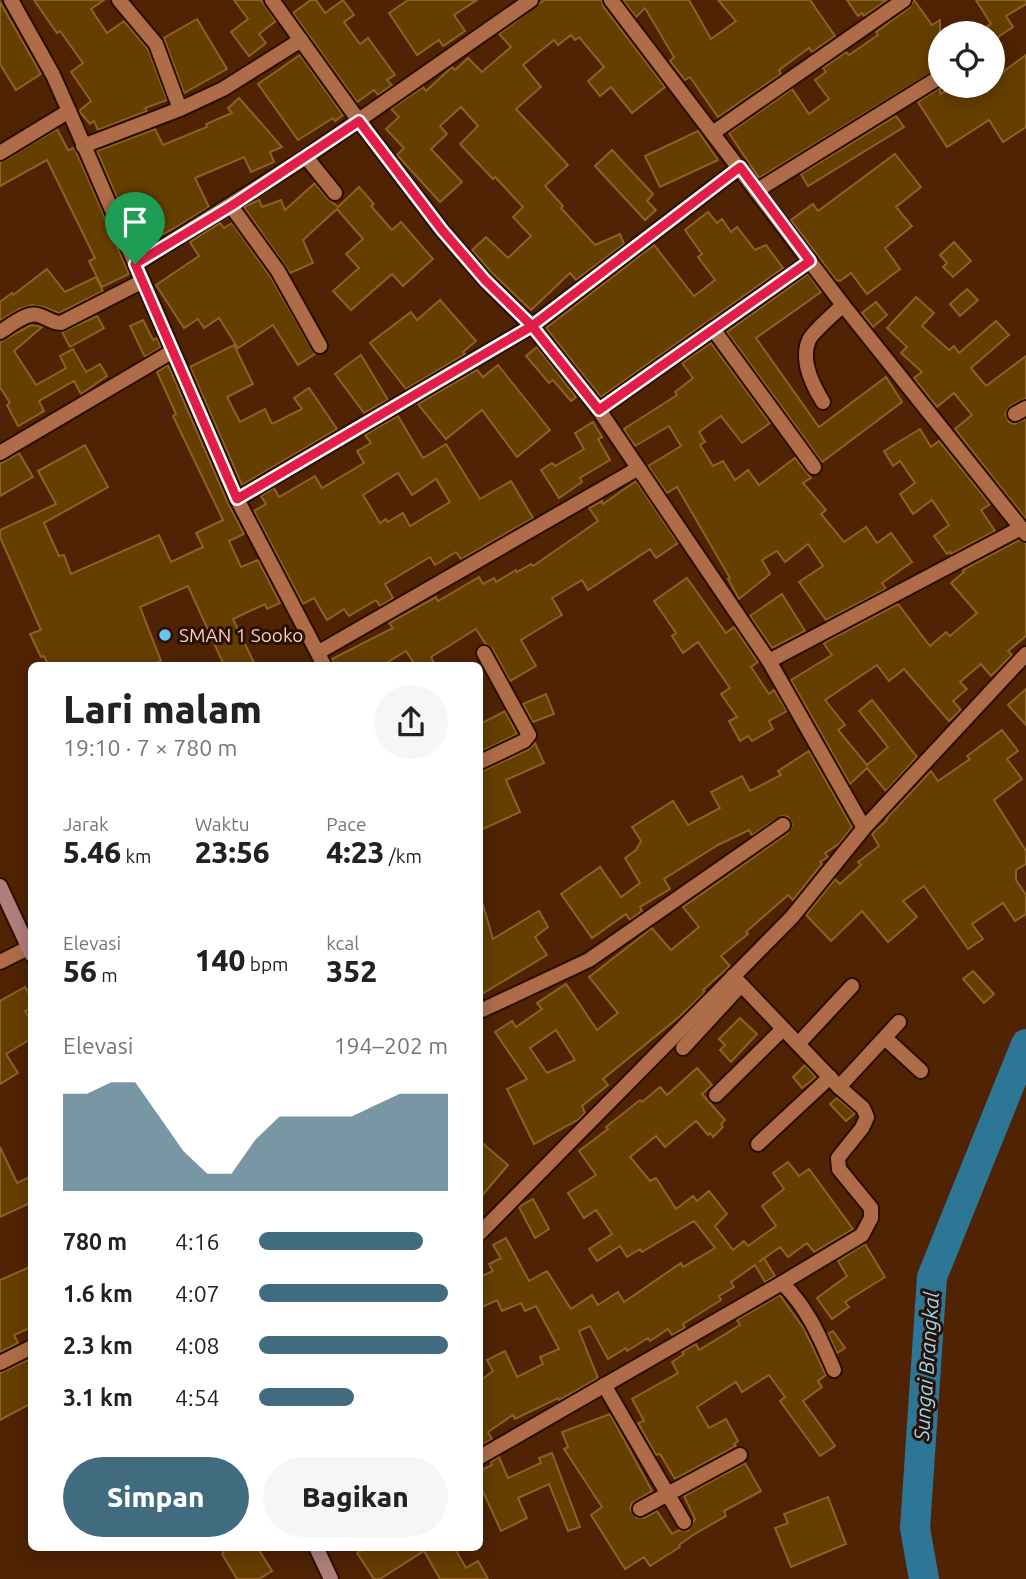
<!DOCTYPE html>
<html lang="id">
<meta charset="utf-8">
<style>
body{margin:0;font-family:Ubuntu,sans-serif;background:#f6f6f6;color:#222;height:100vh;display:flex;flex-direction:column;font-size:26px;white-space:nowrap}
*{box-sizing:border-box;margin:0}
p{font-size:23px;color:#767676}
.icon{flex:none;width:38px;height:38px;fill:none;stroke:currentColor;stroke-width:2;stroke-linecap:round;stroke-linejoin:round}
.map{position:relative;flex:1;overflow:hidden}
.details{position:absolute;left:28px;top:662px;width:455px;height:889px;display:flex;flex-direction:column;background:#fff;border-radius:10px;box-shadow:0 4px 18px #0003}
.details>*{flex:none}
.controls{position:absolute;left:928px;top:21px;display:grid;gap:14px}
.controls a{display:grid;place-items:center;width:77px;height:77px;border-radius:50%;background:#fff;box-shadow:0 4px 18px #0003;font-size:35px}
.pin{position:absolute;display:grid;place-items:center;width:60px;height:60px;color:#fff;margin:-72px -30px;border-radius:50% 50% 50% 0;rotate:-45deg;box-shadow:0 0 7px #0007}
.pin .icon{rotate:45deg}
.round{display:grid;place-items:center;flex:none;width:74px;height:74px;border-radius:37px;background:#f6f6f6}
.overview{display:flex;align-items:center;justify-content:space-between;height:119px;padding:0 35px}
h1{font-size:38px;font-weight:800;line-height:52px}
.figures{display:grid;grid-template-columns:repeat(3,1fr);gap:10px;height:119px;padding:7px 35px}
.figures div{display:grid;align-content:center}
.figures b{font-size:30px;font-weight:800}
.figures small{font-size:19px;font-weight:400}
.figures p{font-size:19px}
.chart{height:196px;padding:14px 35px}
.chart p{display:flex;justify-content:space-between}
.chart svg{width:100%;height:126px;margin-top:7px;fill:#416b7e;opacity:.7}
.cta{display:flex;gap:14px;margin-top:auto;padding:14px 35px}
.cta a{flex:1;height:80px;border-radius:42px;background:#416b7e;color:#fff;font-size:28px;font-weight:800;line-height:80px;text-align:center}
.cta a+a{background:#f6f6f6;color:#222}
ul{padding:0 35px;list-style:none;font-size:23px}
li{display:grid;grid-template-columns:112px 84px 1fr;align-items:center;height:52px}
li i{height:18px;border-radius:9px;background:#416b7e}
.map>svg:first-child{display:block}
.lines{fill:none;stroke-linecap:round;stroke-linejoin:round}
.river{stroke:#2d7696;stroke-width:30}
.building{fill:#653e01;stroke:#8f6123;stroke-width:2;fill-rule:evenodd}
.minor-casing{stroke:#2d0f00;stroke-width:18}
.secondary-casing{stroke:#2d0f00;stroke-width:18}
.minor{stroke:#ae6d48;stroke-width:14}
.secondary{stroke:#b07f7c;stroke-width:14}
.route-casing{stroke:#fff;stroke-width:14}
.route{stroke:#e11d48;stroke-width:9}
.poi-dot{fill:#66c4ef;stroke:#2a1103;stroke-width:2.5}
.labels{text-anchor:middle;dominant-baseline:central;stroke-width:6;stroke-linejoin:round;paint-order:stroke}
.poi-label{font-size:19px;fill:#f5d0bd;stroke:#2a1103;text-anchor:start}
.water-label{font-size:21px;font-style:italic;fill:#93d8f9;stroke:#2a1103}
</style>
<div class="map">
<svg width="1026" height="1579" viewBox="0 0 1026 1579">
<rect width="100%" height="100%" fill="#4f2304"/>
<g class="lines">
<polyline class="river" points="924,1579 915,1528 932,1277 1026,1044"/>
</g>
<g class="building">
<polygon points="34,0 104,0 91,9 107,33 124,21 148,49 167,100 145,108 147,111 98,130 94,121 90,124 79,111 91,101 71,72 83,63 60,31 57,33"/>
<polygon points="234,0 261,0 276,21 259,34 266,43 249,56 231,32 248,19"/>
<polygon points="311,0 316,0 325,13 343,0 354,15 344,22 360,44 368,38 395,75 387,80 392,85 378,95 374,90 357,102 293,13"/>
<polygon points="408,0 477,0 454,15 465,31 443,46 439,40 417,55 389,13"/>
<polygon points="544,0 602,0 603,6 665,87 632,113 611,87 600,96 588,81 604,67 579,37 575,40 571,35 558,45 554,40 523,65 541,87 516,109 568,165 545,186 563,206 561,208 595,245 620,234 624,244 576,280 570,273 531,310 492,273 472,250 486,237 508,258 531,236 513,217 523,207 495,177 493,179 460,144 478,126 461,107 440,126 447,134 431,149 462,182 440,202 397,155 404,148 386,129 399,117 391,109 423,87 426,91 452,67 455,70 468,58 482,72 511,47 499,34"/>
<polygon points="623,0 689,0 711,39 736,21 718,0 810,0 835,36 812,52 809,48 779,70 781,74 718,117 690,77 685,80 670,61 674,57 645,8 636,17"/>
<polygon points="847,0 887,0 864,16 862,13 858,16"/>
<polygon points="914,0 932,25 940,20 940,67 759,178 729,133 792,89 809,114 829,99 815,80 826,72 823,68 846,52 849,55 878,35 876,32 909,8"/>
<polygon points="976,0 1026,0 1026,4 1006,16 1013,27 992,41 992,33 976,33 991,24"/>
<polygon points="0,2 41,74 16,90 0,64"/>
<polygon points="197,19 227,69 184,93 164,38"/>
<polygon points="300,55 343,115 335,121 333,118 298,140 258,84"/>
<polygon points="1026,55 1026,127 1003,142 989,120 947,147 918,102 940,88 940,94 953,86 992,86 992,61 1000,74"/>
<polygon points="239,98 282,147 270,152 274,162 251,172 244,157 195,178 209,207 173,229 138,247 97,151 155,129 163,145 207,127 206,124 232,113 228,108"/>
<polygon points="896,116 904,127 808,186 801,174"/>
<polygon points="57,129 68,150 74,148 80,160 129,274 102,287 89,261 95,258 47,160 0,186 0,163"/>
<polygon points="698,131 718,160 660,187 645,156"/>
<polygon points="612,150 653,194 647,201 656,210 645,220 595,166"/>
<polygon points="895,154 921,187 896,207 912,226 885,248 900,269 867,294 851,273 840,281 836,280 791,220 813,204 818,211"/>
<polygon points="315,183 328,199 338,207 359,187 374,204 371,206 392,230 401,222 433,259 403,286 392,274 351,310 333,291 359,268 346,254 363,239 337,209 303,240 313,263 290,273 244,207 259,200 262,207 281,200 285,210"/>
<polygon points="708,212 717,223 722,219 731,232 737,227 755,250 766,245 783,268 601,397 546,328 654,245 694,296 715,280 698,257 702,254 685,230"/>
<polygon points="220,223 224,228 232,223 270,276 315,354 298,365 273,325 238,348 219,318 204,328 198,319 184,328 156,285 199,256 190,242"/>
<polygon points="954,242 971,261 953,277 943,267 947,263 940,255"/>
<polygon points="47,269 65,292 96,277 103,291 59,313 44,307 32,305 19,309 0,321 0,302 12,293 13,295"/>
<polygon points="808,274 821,292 756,338 819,427 886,377 902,402 822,462 727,332"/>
<polygon points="967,289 978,300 960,316 950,304"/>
<polygon points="916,297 934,313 922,326 949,350 954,346 959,353 996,321 1009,335 971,368 986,386 1026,356 1026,398 1010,406 1005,414 1009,422 1014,424 1026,419 1026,519 955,429 972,415 954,393 937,407 914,378 922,372 901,353 907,347 887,328"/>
<polygon points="440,300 476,341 463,352 465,354 406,389 370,343 411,312 417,320"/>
<polygon points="876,302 887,315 873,327 862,313"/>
<polygon points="97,316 104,328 70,347 62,332"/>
<polygon points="143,320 153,340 157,338 161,347 145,357 130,326"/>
<polygon points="31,325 42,327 14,351 36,385 66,368 60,356 73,349 86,372 100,364 107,376 81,394 74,381 39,401 44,411 18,426 7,405 10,403 0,387 0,342"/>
<polygon points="711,343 770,423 742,443 721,416 699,432 705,442 700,445 713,466 723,461 735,480 748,470 759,485 795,458 811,478 803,483 826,510 821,514 844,542 866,527 877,543 891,533 912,562 882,583 886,589 826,620 799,582 823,566 808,544 785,562 777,551 762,560 770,574 739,599 728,579 730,578 677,487 667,493 648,466 681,446 669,426 635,446 624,429 677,395 675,392 693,378 682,363"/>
<polygon points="234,345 253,384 227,397 240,422 265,409 272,424 302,409 294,398 309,388 337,429 242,485 190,367"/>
<polygon points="537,347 576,397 571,401 553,380 549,383 526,356"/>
<polygon points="361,355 388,400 364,413 335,374"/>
<polygon points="168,365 228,503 244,534 229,541 241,567 258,560 280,603 267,609 265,604 233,619 255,665 224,665 188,586 140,607 161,661 150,665 48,665 44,656 41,657 30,634 41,630 0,537 0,530 56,504 38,471 85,445 108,487 44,523 59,556 64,555 71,574 159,535 171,562 203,547 196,533 223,520 173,416 176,414 157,372"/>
<polygon points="498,365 550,430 517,457 482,410 446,439 418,404 477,370 483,377"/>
<path d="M398 416 423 458 446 444 480 499 511 481 533 518 461 559 456 552 435 565 430 557 385 584 393 598 380 606 376 600 349 616 344 609 327 620 314 598 303 604 254 511 266 504 261 496 274 488 279 497 315 476 322 488 364 463 357 451 371 443 365 435ZM398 473 412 495 436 479 450 502 410 526 403 513 388 522 386 519 380 523 363 495Z"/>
<polygon points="593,422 602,437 598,439 610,460 580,478 582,482 559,498 541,470 552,463 555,466 584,449 575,433"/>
<polygon points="920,429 931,447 939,441 990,504 981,510 995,531 951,554 950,552 947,554 934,536 949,525 932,500 913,514 900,494 915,483 900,461 893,466 884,451"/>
<polygon points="19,453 33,477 0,496 0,464"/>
<polygon points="636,481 678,543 656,558 650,549 588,590 582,580 552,598 562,615 521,640 536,666 510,681 492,648 485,643 476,629 431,657 435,665 415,665 406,651 383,665 334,665 332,659 393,628 389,623 436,597 438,601 479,577 483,584 494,578 496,582 516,570 517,572 531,564 533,566 598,521 589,508 602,501 603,504"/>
<polygon points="1019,540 1026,543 1026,636 1008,651 1012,655 991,676 981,664 960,682 967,689 953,701 961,710 949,721 904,669 889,681 877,665 825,700 845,725 838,730 867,765 888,747 859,711 872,700 917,757 886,791 867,768 850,784 791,680 832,655 824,644 829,640 898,604 930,646 946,632 950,636 977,613 951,583 964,572 963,570"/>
<polygon points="687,578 726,633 734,627 758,662 751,667 769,694 774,690 787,711 769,721 773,729 752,741 748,736 740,741 729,721 737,717 721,694 730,688 698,642 683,653 672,636 676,633 654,601"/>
<polygon points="782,594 805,631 772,648 750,616"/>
<polygon points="1026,689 1026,725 1008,705"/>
<polygon points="546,694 554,714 533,722 523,704"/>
<polygon points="505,711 517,734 480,752 480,724"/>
<polygon points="1002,730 1018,751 1007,759 1022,779 994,800 1026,851 1026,864 1016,870 1016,880 1026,895 1026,914 1015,921 1003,903 972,924 983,939 968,949 924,886 903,901 917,917 888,942 862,911 831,941 806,915 835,879 840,884 861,865 858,862 879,846 872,834 887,820 886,819 931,771 938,781 970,759 967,756"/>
<polygon points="535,743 544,763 506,780 520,812 483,829 480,823 480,772 528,750"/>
<path d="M809 751 852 827 839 844 825 853 828 857 820 862 822 864 793 900 788 895 746 932 748 934 721 956 730 966 703 990 705 992 679 1017 603 1079 608 1085 582 1106 585 1113 579 1119 534 1144 507 1089 527 1079 495 1032 512 1021 516 1027 542 1009 537 1003 566 984 597 1030 618 1013 589 977 652 928 671 950 699 927 683 907 788 833 792 824 788 817 782 816 752 835 749 830 718 845 664 879 670 889 640 907 642 911 630 920 626 914 592 938 561 894 600 867 621 897 640 883 625 858 636 850 641 841 632 827 673 801 688 825 720 808 711 792 742 776 750 791 781 775 778 771ZM556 1030 575 1060 547 1073 530 1048Z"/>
<polygon points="483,905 493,939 539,911 548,927 535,937 547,955 480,995 480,906"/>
<polygon points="973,971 994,994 984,1003 963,979"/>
<polygon points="25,987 32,999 32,1007 25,1011 32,1022 32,1038 6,1054 18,1073 0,1084 0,1001"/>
<polygon points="740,1018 757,1034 731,1062 720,1050 725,1045 719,1039"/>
<polygon points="805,1065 816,1077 802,1088 793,1077"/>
<polygon points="697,1068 712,1085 702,1094 725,1120 721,1124 723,1127 713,1137 710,1133 708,1135 696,1121 665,1147 656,1136 630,1157 650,1181 656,1178 676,1209 693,1196 697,1201 709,1191 727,1214 715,1226 733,1250 744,1241 748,1246 776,1226 762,1206 784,1189 773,1173 788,1162 799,1176 809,1169 853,1229 814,1252 807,1243 788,1257 780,1247 759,1262 764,1258 775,1276 765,1282 755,1265 731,1282 734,1287 719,1296 721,1300 683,1324 685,1328 672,1335 668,1329 650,1341 648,1338 627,1351 626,1348 608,1359 590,1326 579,1331 598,1378 559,1400 558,1398 515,1419 513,1415 488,1432 492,1439 480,1446 480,1381 493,1371 487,1360 505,1351 517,1377 543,1364 540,1357 559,1349 536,1306 525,1311 521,1303 502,1311 497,1300 480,1308 480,1277 493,1271 489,1264 501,1258 493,1245 506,1238 529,1281 547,1271 571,1309 592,1295 598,1305 618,1292 624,1302 681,1263 683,1267 715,1248 694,1221 642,1252 640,1249 627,1257 620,1246 597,1261 589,1249 612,1234 596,1210 584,1218 568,1193 596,1175 579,1151 608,1129 606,1127 640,1100 642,1102 660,1087 667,1095"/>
<polygon points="837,1098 855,1113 846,1121 830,1104"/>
<polygon points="480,1141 508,1165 480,1198"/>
<polygon points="0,1147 17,1183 32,1176 32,1202 0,1217"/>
<polygon points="533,1199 549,1229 535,1238 519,1207"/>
<polygon points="865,1244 885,1277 845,1302 849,1307 832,1319 817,1298 847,1276 838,1261"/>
<polygon points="32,1266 32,1327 14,1335 18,1343 0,1352 0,1280"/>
<polygon points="780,1295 804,1329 826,1375 818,1381 822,1387 803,1401 835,1446 820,1456 780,1401 785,1397 769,1375 742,1392 736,1382 697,1407 709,1428 726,1419 738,1441 734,1444 736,1446 675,1479 660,1454 656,1455 638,1423 644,1421 632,1399 678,1373 672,1362 684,1354 682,1352 696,1344 699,1350 740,1325 737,1320"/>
<polygon points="833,1331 845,1348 837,1353 828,1334"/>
<polygon points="32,1358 32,1403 0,1420 0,1373"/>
<polygon points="610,1414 652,1491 632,1503 630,1509 636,1517 644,1518 657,1511 672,1534 679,1530 688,1531 695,1519 684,1496 745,1463 761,1491 724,1511 726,1516 693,1535 679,1545 680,1547 650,1566 644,1557 625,1569 591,1515 602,1507 564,1449 568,1447 562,1432"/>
<polygon points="552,1453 580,1527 568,1531 549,1484 518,1498 527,1518 501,1531 480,1485 480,1471 492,1465 491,1462 499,1457 508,1478 541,1463 539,1458"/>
<polygon points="828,1497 846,1544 791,1567 775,1528 788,1523 784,1514"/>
<polygon points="221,1547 257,1547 272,1571 259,1579 237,1579 222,1554 224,1552"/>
<polygon points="367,1547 454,1547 466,1568 478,1561 488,1579 440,1579 424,1551 380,1579 374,1579 357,1553"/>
</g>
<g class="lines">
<g class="minor-casing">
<g id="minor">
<polyline points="11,0 53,75 69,111 237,499 324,665"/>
<polyline points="119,0 156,44 180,109"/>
<polyline points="272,0 359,121 442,230 485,280 532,326 599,410 769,661 864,828"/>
<polyline points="611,0 843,305 1026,534"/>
<polyline points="714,132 904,0"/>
<polyline points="83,146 180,109 223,89 301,40"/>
<polyline points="0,153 69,111"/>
<polyline points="306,157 335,193"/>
<polyline points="756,191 940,77"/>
<polyline points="231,206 278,271 320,346"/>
<polyline points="136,264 306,157 531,0"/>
<polyline points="713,329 814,467"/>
<path d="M0 332C10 326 26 312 38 315 47 317 51 323 61 323L143 281"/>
<path d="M823 402C813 386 800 360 809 340 812 332 836 312 843 305"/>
<polyline points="599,410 810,261"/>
<polyline points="1015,414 1026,408"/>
<polyline points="0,453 173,351"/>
<polyline points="237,499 532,326 740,167"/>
<polyline points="319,652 637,469"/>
<polyline points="769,661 1021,528"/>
<polyline points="480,762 524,741 529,735 484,653"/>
<polyline points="0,962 28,948"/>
<polyline points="480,1011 589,960 783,825"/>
<polyline points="885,1038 921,1071"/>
<polyline points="798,1044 852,986"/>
<polyline points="683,1048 741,985"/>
<polyline points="839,1087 899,1022"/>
<polyline points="716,1095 783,1029"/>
<polyline points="758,1144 830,1077"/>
<polyline points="480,1233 792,917 864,828 1026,654"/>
<path d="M782 1283C808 1308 820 1338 834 1370"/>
<polyline points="0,1363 32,1347"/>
<polyline points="604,1385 684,1522"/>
<polyline points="480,1457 782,1283 862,1235 871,1218 871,1208 839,1169 838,1158 862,1128 867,1117 863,1108 839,1087 733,976"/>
<polyline points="640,1509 740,1455"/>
</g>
</g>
<g class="secondary-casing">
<g id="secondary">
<polyline points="0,886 32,955"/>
<polyline points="316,1547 331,1579"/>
</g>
</g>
<use href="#minor" class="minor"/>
<use href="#secondary" class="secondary"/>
</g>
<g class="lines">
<g class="route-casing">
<polyline id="route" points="135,264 231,206 359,121 442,230 485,280 532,326 599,410 810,261 740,167 532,326 237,499 135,264"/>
</g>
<use href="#route" class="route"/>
</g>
<circle class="poi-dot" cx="165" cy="635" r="7"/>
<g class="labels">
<g class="poi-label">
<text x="179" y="635">SMAN 1 Sooko</text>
</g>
<g class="water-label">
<text transform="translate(926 1366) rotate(-86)">Sungai Brangkal</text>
</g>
</g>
</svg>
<div class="controls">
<a><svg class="icon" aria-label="locate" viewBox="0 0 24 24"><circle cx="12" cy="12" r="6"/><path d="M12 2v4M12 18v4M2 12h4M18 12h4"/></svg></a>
</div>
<div class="pin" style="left:135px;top:264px;background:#1e9e55"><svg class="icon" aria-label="arrive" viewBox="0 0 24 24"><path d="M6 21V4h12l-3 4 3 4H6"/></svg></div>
<section class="details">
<div class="overview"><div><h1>Lari malam</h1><p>19:10 · 7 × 780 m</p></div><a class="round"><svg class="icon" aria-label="share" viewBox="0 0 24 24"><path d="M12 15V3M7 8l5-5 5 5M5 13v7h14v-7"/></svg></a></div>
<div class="figures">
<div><p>Jarak</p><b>5.46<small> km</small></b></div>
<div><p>Waktu</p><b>23:56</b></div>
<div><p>Pace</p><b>4:23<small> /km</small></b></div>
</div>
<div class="figures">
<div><p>Elevasi</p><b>56<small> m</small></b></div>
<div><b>140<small> bpm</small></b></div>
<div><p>kcal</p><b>352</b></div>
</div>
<div class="chart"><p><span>Elevasi</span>194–202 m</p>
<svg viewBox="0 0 160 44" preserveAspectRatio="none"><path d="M0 44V10L10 10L20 6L30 6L40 18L50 30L60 38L70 38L80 26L90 18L100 18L110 18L120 18L130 14L140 10L150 10L160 10V44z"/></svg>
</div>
<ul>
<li><b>780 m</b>4:16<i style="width:87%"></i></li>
<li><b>1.6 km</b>4:07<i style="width:100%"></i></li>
<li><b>2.3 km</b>4:08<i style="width:100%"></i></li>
<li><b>3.1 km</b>4:54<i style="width:50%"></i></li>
</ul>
<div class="cta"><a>Simpan</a><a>Bagikan</a></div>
</section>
</div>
